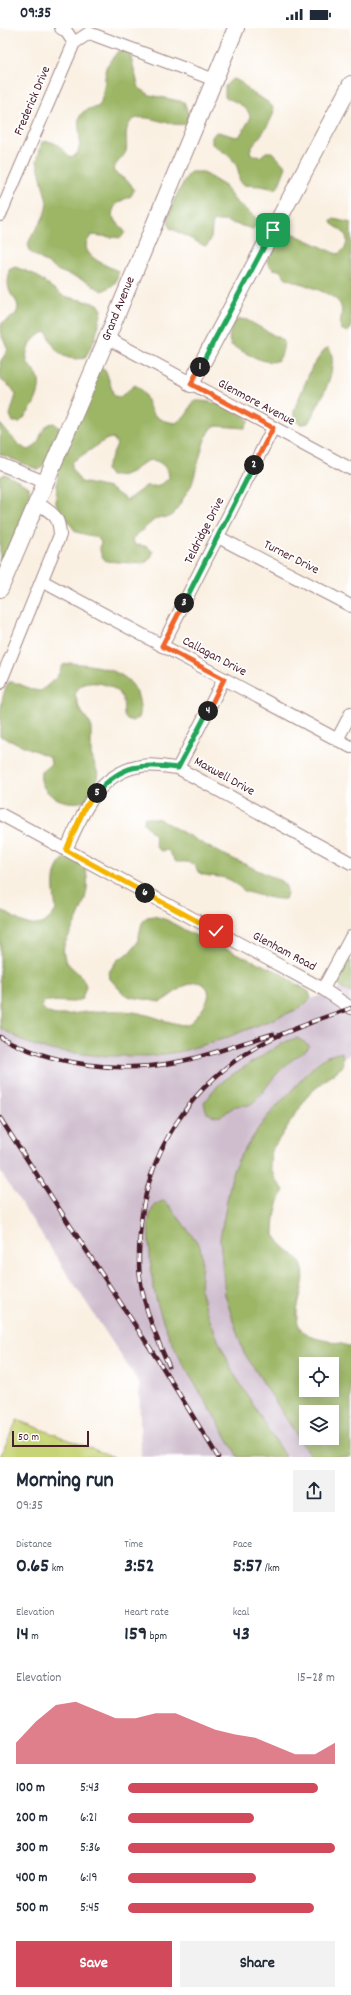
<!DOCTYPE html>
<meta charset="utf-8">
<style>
body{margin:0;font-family:Dekko,sans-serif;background:#f2f2f3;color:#1f2937;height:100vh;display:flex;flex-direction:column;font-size:15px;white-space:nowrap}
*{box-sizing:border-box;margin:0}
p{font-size:13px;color:#747a83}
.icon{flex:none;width:22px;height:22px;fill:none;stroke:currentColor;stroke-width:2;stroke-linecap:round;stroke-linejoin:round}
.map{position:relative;height:1429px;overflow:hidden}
.details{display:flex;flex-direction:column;background:#fff;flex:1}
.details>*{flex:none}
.fabs{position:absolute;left:299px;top:1329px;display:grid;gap:8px}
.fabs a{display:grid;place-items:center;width:40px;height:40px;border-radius:0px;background:#fff;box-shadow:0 2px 10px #0003;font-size:20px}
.scale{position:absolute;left:12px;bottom:10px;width:77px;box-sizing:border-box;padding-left:4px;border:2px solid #4a1f2b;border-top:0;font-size:11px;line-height:14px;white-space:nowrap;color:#4a1f2b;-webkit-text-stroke:3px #fff;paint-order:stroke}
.pin{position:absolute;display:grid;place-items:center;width:34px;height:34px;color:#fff;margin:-17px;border-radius:8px;box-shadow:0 2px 6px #0006}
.km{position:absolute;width:20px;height:20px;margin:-10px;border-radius:50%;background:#222;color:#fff;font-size:11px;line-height:20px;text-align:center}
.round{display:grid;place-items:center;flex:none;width:42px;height:42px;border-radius:0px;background:#f2f2f3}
.head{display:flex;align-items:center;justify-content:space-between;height:68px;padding:0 16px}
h1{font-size:22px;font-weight:800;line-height:30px}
.metrics{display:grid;grid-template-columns:repeat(3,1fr);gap:6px;height:68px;padding:4px 16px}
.metrics div{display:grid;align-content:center}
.metrics b{font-size:20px;font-weight:800}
.metrics small{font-size:11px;font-weight:400}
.metrics p{font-size:11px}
.chart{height:112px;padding:8px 16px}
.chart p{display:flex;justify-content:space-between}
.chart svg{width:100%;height:72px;margin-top:4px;fill:#d1495b;opacity:.7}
.primary-button{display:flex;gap:8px;margin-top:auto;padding:8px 16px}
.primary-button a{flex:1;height:46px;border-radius:0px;background:#d1495b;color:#fff;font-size:16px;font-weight:800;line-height:46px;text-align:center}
.primary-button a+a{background:#f2f2f3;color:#1f2937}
ul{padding:0 16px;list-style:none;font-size:13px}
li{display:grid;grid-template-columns:64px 48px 1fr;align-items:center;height:30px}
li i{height:10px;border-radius:5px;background:#d1495b}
.status{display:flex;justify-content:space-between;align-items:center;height:28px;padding:0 20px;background:#fff;direction:ltr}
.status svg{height:11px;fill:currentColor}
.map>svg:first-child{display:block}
.industrial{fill:#cfbdce}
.green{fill:#c6d475;stroke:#887a50}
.forest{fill:#9cb666;stroke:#736a48;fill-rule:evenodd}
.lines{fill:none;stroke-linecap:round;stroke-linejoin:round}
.street-casing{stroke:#a28886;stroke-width:14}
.secondary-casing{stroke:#a28886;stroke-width:18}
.street{stroke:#fff;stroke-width:12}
.secondary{stroke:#fff;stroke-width:16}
.rail-casing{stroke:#4a1f2b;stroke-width:4.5}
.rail{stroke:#fff;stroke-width:3;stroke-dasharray:9;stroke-linecap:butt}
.split-1-casing{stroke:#fff;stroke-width:8}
.split-2-casing{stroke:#fff;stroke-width:8}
.split-3-casing{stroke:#fff;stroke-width:8}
.split-4-casing{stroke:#fff;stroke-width:8}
.split-5-casing{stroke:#fff;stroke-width:8}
.split-6-casing{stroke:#fff;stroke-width:8}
.split-7-casing{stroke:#fff;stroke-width:8}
.split-1{stroke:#22a559;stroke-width:5}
.split-2{stroke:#f0652b;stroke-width:5}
.split-3{stroke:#22a559;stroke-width:5}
.split-4{stroke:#f0652b;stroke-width:5}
.split-5{stroke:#22a559;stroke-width:5}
.split-6{stroke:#f5b400;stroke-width:5}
.split-7{stroke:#f5b400;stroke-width:5}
.labels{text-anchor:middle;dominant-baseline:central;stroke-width:3.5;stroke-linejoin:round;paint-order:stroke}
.street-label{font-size:13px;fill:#4a1f2b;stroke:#fff}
</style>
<div class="status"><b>09:35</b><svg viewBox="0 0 49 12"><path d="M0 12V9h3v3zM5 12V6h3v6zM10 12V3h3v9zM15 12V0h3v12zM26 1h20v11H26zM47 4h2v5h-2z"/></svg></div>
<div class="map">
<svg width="351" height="1429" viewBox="0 0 351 1429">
<rect width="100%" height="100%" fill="#fff"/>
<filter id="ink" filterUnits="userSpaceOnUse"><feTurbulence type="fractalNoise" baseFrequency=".025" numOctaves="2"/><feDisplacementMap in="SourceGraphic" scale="8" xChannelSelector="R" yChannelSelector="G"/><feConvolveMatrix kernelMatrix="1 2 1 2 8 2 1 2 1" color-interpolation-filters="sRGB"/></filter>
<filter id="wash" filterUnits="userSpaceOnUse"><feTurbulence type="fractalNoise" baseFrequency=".012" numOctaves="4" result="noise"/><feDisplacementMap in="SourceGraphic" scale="16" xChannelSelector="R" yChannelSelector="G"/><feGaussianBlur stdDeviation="0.9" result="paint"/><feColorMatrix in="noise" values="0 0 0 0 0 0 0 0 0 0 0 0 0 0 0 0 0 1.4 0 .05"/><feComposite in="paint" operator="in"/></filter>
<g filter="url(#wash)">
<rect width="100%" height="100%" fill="#faf0e2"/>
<polygon class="industrial" points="351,957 351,1025 302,1064 241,1165 306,1384 306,1410 336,1429 141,1429 139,1355 0,1143 0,994 91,1026 143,1029"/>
<polygon class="green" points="17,1392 114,1429 0,1429"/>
<g class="forest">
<path d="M118 23H124L130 26 139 60 150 67 184 74 189 88 188 95C171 103 137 77 128 98 124 106 128 115 126 123 123 131 115 134 113 143L130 155 134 162 131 168C121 173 113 175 112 188L125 204 121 210 92 207C73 225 105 237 118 243 118 255 113 258 102 263L86 253 59 243 30 224 28 216C34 200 46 193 47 174L37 133 42 114C55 111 61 120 70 129L76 127C89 108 63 83 98 79L101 74 104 60 106 39Z"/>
<path d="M232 51C242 52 245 60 252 65 259 69 268 73 273 79 278 88 255 114 250 122L251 126 260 129 266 124H272L286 139 278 159 275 161 261 158 243 157 239 151C239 131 227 127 212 116V109L216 104C224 104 230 109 239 109L250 91C251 79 233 73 225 69V58Z"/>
<path d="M191 144H202L225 158 235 173 255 189 258 195 253 201 225 193H214C209 201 215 213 205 218L170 200C163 186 182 158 189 145Z"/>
<path d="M334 191 351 195V301L347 304 341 301C339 293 344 283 340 276 335 265 298 255 286 250 281 244 282 242 273 241L267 235 272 218 289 204 337 226C341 225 342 223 345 220 351 207 341 202 332 196L331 193Z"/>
<path d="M15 239 34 246 63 268 98 276 102 282 95 311 85 330C62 334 55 323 47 304 34 306 21 324 29 337 33 343 38 346 39 353 41 368 30 384 20 394H13L10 387 16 367 12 360 1 352 0 334 8 322 0 304 2 295C10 291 21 286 17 275 15 270 10 267 9 261 7 255 9 249 9 242Z"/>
<path d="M240 291 247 292 284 313C283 319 283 326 279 331 271 341 240 322 231 317 227 311 231 301 234 294Z"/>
<path d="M329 320C341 340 318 377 308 395L301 396 294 392V382L312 339 325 321Z"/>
<path d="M103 340 107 346 114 368 120 369 135 357C156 370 139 391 176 395L187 386 193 373C210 372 237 379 249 393L245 400 217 398 210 401 204 414 192 456 173 487 167 490 160 489 154 492 132 511 135 517C143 517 148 518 153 524L151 530 144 536 106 533C100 527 99 523 101 514L96 509 76 504 59 481 56 475 58 440 97 343ZM113 410 117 416 106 441 110 448C116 448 123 448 129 445 135 443 139 437 145 434 156 428 169 439 169 450 162 457 156 459 146 458L127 472 109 460 81 454 72 441V434L107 411Z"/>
<path d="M54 395 60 400 44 437 39 442 0 426V396L18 416 27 422C43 420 38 396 54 395Z"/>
<polygon points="5,446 29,459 30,473 0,541 0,449"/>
<path d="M69 635C96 637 133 641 139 672 140 679 141 684 139 690L132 693 125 690C122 683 125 676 122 669 116 658 97 652 85 656 80 657 77 662 75 666L79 680 91 697V726L98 746 94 760 87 772C69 780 37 768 41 744L51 736 50 729 0 708C0 690 0 668 9 654 21 654 29 663 41 663L57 649 63 637Z"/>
<path d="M145 789 159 791 214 822 281 853C288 859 288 863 285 871 278 872 249 866 243 862 238 858 234 853 228 851 218 847 207 850 198 844 194 832 187 834 176 834L168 822 161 823 156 819 154 806 144 795Z"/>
<path d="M66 829C109 838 76 894 64 917 60 940 80 939 86 958L82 971 74 974 45 973 41 978C50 993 72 985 86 984 101 983 118 982 133 984 151 986 168 996 187 997 196 991 218 967 204 957 201 954 196 954 192 955 181 957 171 969 160 974L131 969 124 966 110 951 109 944 117 932 129 925 137 915 142 895 147 889 154 888 167 892 192 906 279 944 309 964 311 970 301 980 223 1011 179 1024 148 1028H101L50 1022 29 1016 0 1000V881C20 893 39 910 56 882 54 864 49 841 66 829Z"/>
<path d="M345 933H351V965C333 959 335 945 345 933Z"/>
<path d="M297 1010 309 1017 308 1021C297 1028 284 1037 275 1048 267 1057 261 1069 251 1076 246 1079 239 1076 234 1079 221 1087 223 1092 207 1085L204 1075C215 1055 238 1043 256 1032 270 1023 281 1014 297 1010Z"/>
<path d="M342 1024 343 1038 310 1065 271 1123 270 1137 275 1151 284 1162C276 1177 274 1190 274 1207 277 1211 280 1216 284 1219 293 1228 299 1227 303 1242 308 1263 283 1293 309 1308 318 1312 339 1314 351 1319V1429H311L243 1323 225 1267 220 1210 233 1142 240 1128 266 1090 315 1037 327 1028ZM306 1336H332V1362H306ZM306 1384H332V1410H306Z"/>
<path d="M163 1173 169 1177 200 1218 202 1232 200 1260 205 1280 219 1314 233 1344 285 1429H238C228 1412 219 1395 209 1379 190 1348 171 1319 160 1284 152 1262 151 1238 149 1215 148 1200 146 1178 163 1173Z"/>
</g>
</g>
<g filter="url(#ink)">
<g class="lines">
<g class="street-casing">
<g id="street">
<polyline points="61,0 66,3 74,15"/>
<polyline points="0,187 74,15 89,5 215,52"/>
<polyline points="107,310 351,441"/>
<polyline points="0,436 45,454"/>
<polyline points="218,509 351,578"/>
<polyline points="42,553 351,719"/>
<polyline points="162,618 273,400"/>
<path d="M0 655 60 507C59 485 52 487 37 474"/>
<polyline points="337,712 351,685"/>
<polyline points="178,740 224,651"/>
<polyline points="0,786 323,961 351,980"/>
<path d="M66 822C81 789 96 748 136 739 149 735 165 739 178 740L351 835"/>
<polyline points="323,961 351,909"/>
</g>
</g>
<g class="secondary-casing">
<g id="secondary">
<polyline points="191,356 351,56"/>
<polyline points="0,561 107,310 236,0"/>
</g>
</g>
<use href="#street" class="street"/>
<use href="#secondary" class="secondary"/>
<g class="rail-casing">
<g id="rail">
<polyline points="311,994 351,980"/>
<path d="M0 1009C53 1037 118 1046 177 1034 209 1028 241 1015 273 1006"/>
<polyline points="0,1090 163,1340 218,1429"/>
<path d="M169 1338C156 1309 144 1281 140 1249 138 1235 139 1220 140 1206 145 1124 192 1053 265 1014 280 1006 298 1000 315 993"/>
</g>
</g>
<use href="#rail" class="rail"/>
</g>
</g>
<g class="lines" filter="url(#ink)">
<g class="split-1-casing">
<polyline id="split-1" points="200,339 273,202"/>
</g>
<g class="split-2-casing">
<polyline id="split-2" points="200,339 191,356 273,400 254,437"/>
</g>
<g class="split-3-casing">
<polyline id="split-3" points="184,575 254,437"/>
</g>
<g class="split-4-casing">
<polyline id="split-4" points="184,575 162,618 224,651 208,683"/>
</g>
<g class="split-5-casing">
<path id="split-5" d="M97 765C122 735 142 736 178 740L208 683"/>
</g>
<g class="split-6-casing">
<polyline id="split-6" points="97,765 85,779 66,822 145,865"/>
</g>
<g class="split-7-casing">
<polyline id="split-7" points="145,865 216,903"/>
</g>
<use href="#split-1" class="split-1"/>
<use href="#split-2" class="split-2"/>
<use href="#split-3" class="split-3"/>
<use href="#split-4" class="split-4"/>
<use href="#split-5" class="split-5"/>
<use href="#split-6" class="split-6"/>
<use href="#split-7" class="split-7"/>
</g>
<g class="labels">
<g class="street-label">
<text transform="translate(33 73) rotate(-67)">Frederick Drive</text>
<text transform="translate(119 281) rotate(-68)">Grand Avenue</text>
<text transform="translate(256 375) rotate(28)">Glenmore Avenue</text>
<text transform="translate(205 503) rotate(-63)">Teldridge Drive</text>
<text transform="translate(291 530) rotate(27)">Turner Drive</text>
<text transform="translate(214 629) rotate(28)">Callagan Drive</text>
<text transform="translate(224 749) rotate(29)">Maxwell Drive</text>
<text transform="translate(284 924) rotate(28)">Glenham Road</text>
</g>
</g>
</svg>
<div class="fabs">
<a><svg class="icon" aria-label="locate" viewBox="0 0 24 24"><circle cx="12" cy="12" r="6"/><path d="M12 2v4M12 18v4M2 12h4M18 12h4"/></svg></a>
<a><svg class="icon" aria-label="layers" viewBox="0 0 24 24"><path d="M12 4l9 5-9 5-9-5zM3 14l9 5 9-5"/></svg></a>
</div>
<div class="scale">50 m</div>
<div class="pin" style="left:273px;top:202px;background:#1e9e55"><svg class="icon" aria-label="arrive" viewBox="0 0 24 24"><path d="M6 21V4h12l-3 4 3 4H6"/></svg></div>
<div class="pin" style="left:216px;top:903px;background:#d93025"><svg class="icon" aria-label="check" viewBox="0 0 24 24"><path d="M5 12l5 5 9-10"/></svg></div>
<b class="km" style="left:200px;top:339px">1</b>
<b class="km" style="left:254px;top:437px">2</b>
<b class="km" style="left:184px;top:575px">3</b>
<b class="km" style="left:208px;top:683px">4</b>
<b class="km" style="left:97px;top:765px">5</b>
<b class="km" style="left:145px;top:865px">6</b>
</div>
<section class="details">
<div class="head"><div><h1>Morning run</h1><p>09:35</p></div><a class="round"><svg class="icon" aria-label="share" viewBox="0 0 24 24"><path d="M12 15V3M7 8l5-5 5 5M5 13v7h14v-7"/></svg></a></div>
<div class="metrics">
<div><p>Distance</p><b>0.65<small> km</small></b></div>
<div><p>Time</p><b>3:52</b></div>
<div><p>Pace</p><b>5:57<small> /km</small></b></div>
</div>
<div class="metrics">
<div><p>Elevation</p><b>14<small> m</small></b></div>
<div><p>Heart rate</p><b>159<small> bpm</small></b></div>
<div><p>kcal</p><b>43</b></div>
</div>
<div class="chart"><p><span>Elevation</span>15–28 m</p>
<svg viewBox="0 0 160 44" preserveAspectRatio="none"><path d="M0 44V31L10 18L20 8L30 6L40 11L50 16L60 16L70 13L80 13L90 18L100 23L110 26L120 28L130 33L140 38L150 38L160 31V44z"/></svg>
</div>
<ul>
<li><b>100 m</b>5:43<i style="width:92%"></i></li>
<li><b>200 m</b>6:21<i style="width:61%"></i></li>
<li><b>300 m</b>5:36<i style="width:100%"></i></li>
<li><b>400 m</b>6:19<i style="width:62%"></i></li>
<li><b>500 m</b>5:45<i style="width:90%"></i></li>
</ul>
<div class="primary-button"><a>Save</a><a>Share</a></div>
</section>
